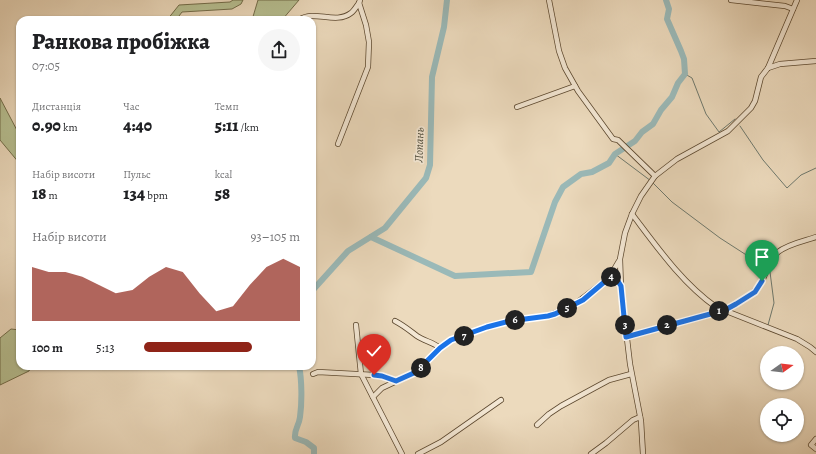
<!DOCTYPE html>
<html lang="uk">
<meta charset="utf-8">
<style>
body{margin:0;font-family:Alegreya,serif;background:#f6f6f6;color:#202124;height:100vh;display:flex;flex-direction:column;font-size:15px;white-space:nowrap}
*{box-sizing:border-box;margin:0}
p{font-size:13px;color:#757577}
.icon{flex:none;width:22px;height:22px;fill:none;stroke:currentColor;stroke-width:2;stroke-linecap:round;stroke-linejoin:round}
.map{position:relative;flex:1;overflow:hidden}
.drawer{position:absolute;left:16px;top:16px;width:300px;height:354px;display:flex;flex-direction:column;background:#fff;border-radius:12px;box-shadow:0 1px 3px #0004}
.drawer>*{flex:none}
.needle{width:26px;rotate:76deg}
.tools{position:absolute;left:760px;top:346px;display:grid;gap:8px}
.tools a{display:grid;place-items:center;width:44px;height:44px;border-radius:50%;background:#fff;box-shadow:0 1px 3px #0004;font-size:20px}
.pin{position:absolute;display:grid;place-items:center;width:34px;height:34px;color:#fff;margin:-41px -17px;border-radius:50% 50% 50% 0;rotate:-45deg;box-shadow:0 0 4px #0007}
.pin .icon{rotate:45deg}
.km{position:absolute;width:20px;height:20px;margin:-10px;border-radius:50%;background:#222;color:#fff;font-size:11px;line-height:20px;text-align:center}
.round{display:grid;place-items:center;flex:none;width:42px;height:42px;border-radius:21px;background:#f6f6f6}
.headline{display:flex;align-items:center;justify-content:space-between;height:68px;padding:0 16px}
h1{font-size:22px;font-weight:800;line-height:30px}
.metrics{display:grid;grid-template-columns:repeat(3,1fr);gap:6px;height:68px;padding:4px 16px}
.metrics div{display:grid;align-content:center}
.metrics b{font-size:17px;font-weight:800}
.metrics small{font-size:11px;font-weight:400}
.metrics p{font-size:11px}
.chart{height:112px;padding:8px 16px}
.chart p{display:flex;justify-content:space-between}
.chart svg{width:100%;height:72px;margin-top:4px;fill:#8f2418;opacity:.7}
ul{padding:0 16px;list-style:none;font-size:13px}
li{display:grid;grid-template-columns:64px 48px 1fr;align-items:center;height:30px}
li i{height:10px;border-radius:5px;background:#8f2418}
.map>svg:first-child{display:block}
.green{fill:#b7c092;stroke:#726c49}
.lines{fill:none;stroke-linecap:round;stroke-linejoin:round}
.stream{stroke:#6e796e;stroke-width:1}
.river{stroke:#9ab9b8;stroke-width:6}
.minor-casing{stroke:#5c482f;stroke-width:6}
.minor{stroke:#f3e7d4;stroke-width:4.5}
.route-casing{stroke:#fff;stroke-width:8}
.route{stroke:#1a73e8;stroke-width:5}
.labels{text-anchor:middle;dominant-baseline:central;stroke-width:3.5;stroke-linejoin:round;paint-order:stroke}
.water-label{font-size:12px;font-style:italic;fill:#525040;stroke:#f3e7d4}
</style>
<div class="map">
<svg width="816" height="454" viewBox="0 0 816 454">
<rect width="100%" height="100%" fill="#ecdabd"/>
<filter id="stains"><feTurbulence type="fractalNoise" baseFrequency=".005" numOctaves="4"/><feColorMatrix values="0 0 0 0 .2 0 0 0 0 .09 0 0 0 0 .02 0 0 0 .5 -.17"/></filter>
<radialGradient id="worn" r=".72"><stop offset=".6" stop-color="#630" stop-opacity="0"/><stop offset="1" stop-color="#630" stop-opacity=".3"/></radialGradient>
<g class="green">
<polygon points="233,0 243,0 241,4 232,9 182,12 176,20 167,20 179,5 230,2"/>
<polygon points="258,0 299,0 282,20 252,20"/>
<polygon points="0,98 20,136 20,164 0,140"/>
<polygon points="11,329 20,330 20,366 31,366 29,371 0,385 0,338"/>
</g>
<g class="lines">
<g class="stream">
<polyline points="685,74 692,78 706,114 719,132 735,119"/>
<polyline points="740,126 763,160 787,188 801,175 816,168"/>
<polyline points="615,154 651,181"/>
<polyline points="653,183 672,202 720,238 765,267"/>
<polyline points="768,325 774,303 770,272 769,271"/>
</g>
<g class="river">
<polyline points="371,237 455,276 531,272 555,202 563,187 581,174 592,172 609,163 615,154 635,141 642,132 653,124 661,110 672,97 678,83 685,74 684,59 681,51 667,19 669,9 666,0"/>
<polyline points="312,291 348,251 385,228 426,178 430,165 432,77 444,27 447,0"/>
<path d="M299 366C302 380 302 403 300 417 299 426 294 429 295 438L306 442 314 448V454"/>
</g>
<g class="minor-casing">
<g id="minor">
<polyline points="549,0 559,51 565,68 578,91 613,139 618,140 655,176"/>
<polyline points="731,0 785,6 793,9"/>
<path d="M299 20C314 9 335 25 351 13 354 11 356 7 359 3"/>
<polyline points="768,68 797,0"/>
<polyline points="517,107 575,86"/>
<polyline points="338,144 368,67 369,42 366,25 359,3 360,0"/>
<path d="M632 214C657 247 682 283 716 307L797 339 810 347 816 352"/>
<path d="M395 321C403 325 409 330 417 336 424 341 433 342 440 348"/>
<polyline points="356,325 361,374 402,454"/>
<path d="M626 337 725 310C740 303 755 295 763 279 767 270 770 260 778 252 788 244 804 241 816 237"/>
<polyline points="313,374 318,372 374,375 382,376 396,381"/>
<polyline points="373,397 382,388 416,372 440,348 451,340 487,327 510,321 548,316 574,305 609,278 619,261"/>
<polyline points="537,425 549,414 561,406 596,387 609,380 631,374"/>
<polyline points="816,439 811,445 816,449"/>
<polyline points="418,454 441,442 501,400"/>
<polyline points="591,454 606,443 633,420 640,417"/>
<polyline points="643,454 641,421 630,364 621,288 620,259 625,233 632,214 641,196 655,176 677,159 728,131 751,108 755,101 761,77 768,68 780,64 816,61"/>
</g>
</g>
<use href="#minor" class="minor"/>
</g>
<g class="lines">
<g class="route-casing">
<polyline id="route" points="374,375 382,376 396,381 416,372 440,348 451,340 487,327 510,321 548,316 555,314 583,300 609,278 616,278 621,286 626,337 725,310 736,304 755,292 762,281"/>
</g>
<use href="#route" class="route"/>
</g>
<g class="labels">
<g class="water-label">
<text transform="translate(419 145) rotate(-88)">Лопань</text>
</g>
</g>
<rect width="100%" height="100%" filter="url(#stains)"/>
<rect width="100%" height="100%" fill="url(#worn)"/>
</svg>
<div class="tools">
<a><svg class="needle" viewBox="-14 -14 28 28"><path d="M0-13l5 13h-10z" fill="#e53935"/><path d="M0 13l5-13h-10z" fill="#757577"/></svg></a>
<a><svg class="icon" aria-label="locate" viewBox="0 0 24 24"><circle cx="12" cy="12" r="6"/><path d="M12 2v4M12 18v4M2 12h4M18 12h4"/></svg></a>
</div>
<div class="pin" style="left:762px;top:281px;background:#1e9e55"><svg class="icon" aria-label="arrive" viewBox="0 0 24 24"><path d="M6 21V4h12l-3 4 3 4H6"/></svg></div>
<div class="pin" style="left:374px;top:375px;background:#d93025"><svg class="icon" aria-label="check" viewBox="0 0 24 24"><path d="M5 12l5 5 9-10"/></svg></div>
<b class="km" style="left:719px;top:311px">1</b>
<b class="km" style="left:667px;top:325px">2</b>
<b class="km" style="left:625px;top:325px">3</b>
<b class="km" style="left:611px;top:277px">4</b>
<b class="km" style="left:567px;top:308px">5</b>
<b class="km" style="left:515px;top:320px">6</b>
<b class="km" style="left:464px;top:336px">7</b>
<b class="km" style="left:421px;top:368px">8</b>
<section class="drawer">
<div class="headline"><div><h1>Ранкова пробіжка</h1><p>07:05</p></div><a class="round"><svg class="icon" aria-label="share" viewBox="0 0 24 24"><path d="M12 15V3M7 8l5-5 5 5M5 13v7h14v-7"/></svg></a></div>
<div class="metrics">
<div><p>Дистанція</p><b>0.90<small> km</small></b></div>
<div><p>Час</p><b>4:40</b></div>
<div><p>Темп</p><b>5:11<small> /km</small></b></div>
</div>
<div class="metrics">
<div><p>Набір висоти</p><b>18<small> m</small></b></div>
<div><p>Пульс</p><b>134<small> bpm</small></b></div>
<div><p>kcal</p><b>58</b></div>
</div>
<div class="chart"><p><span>Набір висоти</span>93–105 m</p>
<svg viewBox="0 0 160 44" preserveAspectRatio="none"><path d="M0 44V11L10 14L20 14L30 17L40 22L50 27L60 25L70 17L80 11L90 14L100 27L110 38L120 35L130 22L140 11L150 6L160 11V44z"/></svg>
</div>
<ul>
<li><b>100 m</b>5:13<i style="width:69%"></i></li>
</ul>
</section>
</div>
